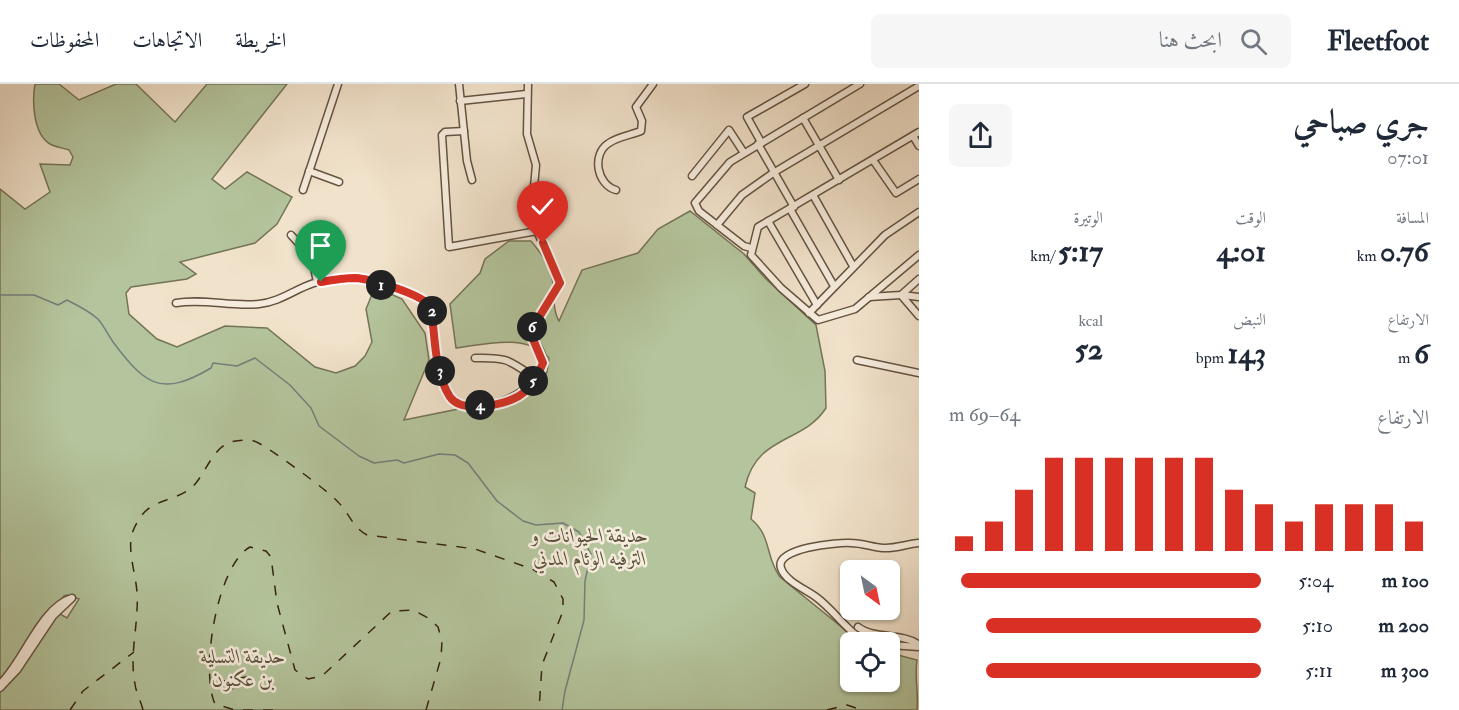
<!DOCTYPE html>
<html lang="ar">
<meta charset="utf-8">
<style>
body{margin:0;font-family:"IM FELL Double Pica",Amiri,serif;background:#f6f6f7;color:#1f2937;direction:rtl;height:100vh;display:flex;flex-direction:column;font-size:22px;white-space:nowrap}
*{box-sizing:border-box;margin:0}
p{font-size:20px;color:#747a83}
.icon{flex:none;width:33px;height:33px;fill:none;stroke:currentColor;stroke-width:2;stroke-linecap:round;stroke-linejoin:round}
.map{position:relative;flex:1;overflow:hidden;direction:ltr}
.drawer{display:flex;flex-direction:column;background:#fff;width:540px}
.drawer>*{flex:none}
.needle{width:39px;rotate:147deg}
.buttons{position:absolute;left:840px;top:476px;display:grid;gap:12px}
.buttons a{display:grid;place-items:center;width:60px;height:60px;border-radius:9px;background:#fff;box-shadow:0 2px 4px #0004;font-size:30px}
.pin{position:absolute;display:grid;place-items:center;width:51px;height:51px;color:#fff;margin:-62px -26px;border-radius:50% 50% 50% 0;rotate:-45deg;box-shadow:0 0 6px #0007}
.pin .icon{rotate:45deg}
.km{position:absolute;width:30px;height:30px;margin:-15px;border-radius:50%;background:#222;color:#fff;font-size:16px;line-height:30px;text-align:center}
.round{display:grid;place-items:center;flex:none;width:63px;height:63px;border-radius:9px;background:#f6f6f7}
.headline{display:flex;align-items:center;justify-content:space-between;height:102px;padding:0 30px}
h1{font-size:33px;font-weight:700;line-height:45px}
.figures{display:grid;grid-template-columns:repeat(3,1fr);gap:9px;height:102px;padding:6px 30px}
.figures div{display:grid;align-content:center}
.figures b{font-size:30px;font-weight:700}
.figures small{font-size:16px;font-weight:400}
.figures p{font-size:16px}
.chart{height:168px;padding:12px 30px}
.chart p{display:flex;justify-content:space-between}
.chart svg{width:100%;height:108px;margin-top:6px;stroke:#d93025;stroke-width:6}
ul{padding:0 30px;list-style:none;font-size:20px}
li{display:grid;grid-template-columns:96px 72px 1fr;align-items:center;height:45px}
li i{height:15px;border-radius:8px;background:#d93025}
header{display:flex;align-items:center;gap:36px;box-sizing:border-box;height:84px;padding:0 30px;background:#fff;border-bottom:2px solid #e0e1e3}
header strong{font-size:28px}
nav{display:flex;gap:33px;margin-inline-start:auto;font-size:21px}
.search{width:420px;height:54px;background:#f6f6f7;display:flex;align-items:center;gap:15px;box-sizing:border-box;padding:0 21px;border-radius:9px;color:#747a83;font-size:22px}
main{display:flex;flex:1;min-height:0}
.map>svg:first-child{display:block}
.green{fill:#b4c49c;stroke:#747457;stroke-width:1.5;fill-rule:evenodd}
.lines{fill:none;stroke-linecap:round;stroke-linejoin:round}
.stream{stroke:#737f7a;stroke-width:1.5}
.minor-casing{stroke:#645340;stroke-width:9}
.minor{stroke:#f6ecdd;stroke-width:6}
.rail{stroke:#352312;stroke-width:1.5;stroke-dasharray:10 10;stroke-linecap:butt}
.route-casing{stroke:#fff;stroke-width:12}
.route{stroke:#d93025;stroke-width:8}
.labels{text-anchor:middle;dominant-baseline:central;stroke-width:5;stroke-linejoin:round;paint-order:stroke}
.park-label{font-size:20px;font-style:italic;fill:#5b533b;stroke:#f6ecdd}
</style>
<header>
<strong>Fleetfoot</strong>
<div class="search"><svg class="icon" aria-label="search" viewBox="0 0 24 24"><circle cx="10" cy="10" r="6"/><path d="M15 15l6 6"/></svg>ابحث هنا</div>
<nav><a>الخريطة</a><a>الاتجاهات</a><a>المحفوظات</a></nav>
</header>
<main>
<section class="drawer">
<div class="headline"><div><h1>جري صباحي</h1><p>07:01</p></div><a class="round"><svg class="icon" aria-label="share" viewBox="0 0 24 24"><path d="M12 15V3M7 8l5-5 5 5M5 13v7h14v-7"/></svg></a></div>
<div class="figures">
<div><p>المسافة</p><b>0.76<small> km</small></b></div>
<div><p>الوقت</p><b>4:01</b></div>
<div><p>الوتيرة</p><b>5:17<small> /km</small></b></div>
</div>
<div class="figures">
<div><p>الارتفاع</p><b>6<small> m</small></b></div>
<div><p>النبض</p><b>143<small> bpm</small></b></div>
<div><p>kcal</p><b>52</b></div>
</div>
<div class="chart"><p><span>الارتفاع</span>64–69 m</p>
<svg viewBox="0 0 160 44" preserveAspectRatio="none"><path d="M5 44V38M15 44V32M25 44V19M35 44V6M45 44V6M55 44V6M65 44V6M75 44V6M85 44V6M95 44V19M105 44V25M115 44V32M125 44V25M135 44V25M145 44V25M155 44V32"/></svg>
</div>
<ul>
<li><b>100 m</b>5:04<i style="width:96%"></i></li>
<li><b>200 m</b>5:10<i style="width:88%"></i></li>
<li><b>300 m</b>5:11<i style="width:88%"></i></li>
</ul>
</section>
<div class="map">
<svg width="919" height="626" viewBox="0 0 919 626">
<rect width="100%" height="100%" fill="#f1e2cb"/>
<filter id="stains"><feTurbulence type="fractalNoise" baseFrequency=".00333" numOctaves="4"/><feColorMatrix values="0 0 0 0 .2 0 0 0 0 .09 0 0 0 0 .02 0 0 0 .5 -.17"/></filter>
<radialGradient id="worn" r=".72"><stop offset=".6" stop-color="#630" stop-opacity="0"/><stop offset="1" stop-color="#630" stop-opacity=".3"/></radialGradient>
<path class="green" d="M35 0H59L79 16 116 0H136L175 38 207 0H287L212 95 225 105 247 88 292 113 277 140 255 159 180 178 196 190 187 195 131 203 126 209 129 230 157 255 177 263 225 242 267 244 315 283 336 289 355 282 365 272 372 258 366 225 375 203 402 215 425 249 429 276 404 336 533 310 547 288 549 274C526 249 486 260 456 264L450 220 480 189 485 175 509 157H531C542 170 551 183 553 200 554 212 553 227 559 237L582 186 638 169 658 145 690 127 744 170 765 194 816 241 825 287 826 324C803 360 757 350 745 403L755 409 751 435C772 452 765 473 780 493L860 558H850V597H890V569L917 576C914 594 919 608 917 626H0V105L25 125 50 108 40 80 70 81 73 73 69 66C63 64 55 63 50 60 33 50 32 17 35 0ZM67 511 79 515 67 534 53 526 64 512Z"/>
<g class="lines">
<path class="stream" d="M0 211H34L58 221 67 216C77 221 89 227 98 235 104 242 108 251 113 258 146 302 162 313 211 284L213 279 237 282 255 274 290 301 311 324 319 342 359 372 374 379 397 376 404 379 439 370 455 371 468 379 497 417 523 437 536 441 563 439 579 448 591 470 585 497 584 536 565 607 562 626"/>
<g class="minor-casing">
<g id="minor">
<polyline points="459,0 467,77 472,96"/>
<polyline points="460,17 526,10"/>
<polyline points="803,34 839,96"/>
<polyline points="464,47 445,48 442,51 449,163 537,147"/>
<polyline points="919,48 758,143 751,171 781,204 818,236 855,225 919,171"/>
<polyline points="913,52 919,62"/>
<polyline points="761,58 747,33 805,0"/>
<polyline points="758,60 794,123"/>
<polyline points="873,76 896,109 919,95"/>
<polyline points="309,87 339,98"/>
<polyline points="692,92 729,46 744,69"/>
<polyline points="303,106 338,0"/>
<path d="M616 106C597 101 591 70 609 59 617 53 631 51 641 47L642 37 636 23 653 0"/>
<polyline points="813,111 853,182"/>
<polyline points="790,125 834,202"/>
<polyline points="768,137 817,221"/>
<polyline points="717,141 742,111 773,89 919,2"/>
<polyline points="291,151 312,174 317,198"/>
<polyline points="751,164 744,162 699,127 695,119 730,78 860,0"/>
<polyline points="901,211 919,232"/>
<polyline points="902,211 919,213"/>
<polyline points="869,213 901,211 919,195"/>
<path d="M176 219C204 214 231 223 259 220 280 218 295 205 314 199 325 195 342 194 355 194 371 195 422 210 431 223 435 250 433 290 450 313 468 338 541 311 543 277 543 266 533 257 530 248L560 199 537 147 532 125 536 81 527 50 528 0"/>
<polyline points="809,229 885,151 919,128"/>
<path d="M475 274C507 273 509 276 535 294"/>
<polyline points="857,276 919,289"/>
<path d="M858 543C875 556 902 548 919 561"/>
<path d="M867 558C847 548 834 526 816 513 805 505 785 497 781 484 774 464 838 458 851 459 862 459 872 463 883 464 894 465 907 460 919 459"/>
<polyline points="890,561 919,563"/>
<path d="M0 600C24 577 41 523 72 514L53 532 17 586 0 604"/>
</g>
</g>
<use href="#minor" class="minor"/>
<g class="rail">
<polygon points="246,593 250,596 250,601 226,606 222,603 224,597"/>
<polyline points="70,626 83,607 134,568"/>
<path d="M143 626C141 617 136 609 135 600 129 570 139 539 137 509 136 491 129 473 131 455 132 446 137 438 142 431 156 413 182 417 196 399 213 377 216 351 254 357 263 359 330 408 338 418 350 430 352 443 367 451L475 465 532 485 554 498 563 515V527L542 581 539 626"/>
<path d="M273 626H235L215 620C200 587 217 481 250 463L266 467 271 473 277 519 295 586 308 595 322 592 392 527 413 526 430 535 438 543 442 557 441 574 426 626"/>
<polyline points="827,626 847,621 862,626"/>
</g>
</g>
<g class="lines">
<g class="route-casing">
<path id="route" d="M321 198C332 196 344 194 355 194 371 195 422 210 431 223 435 250 434 289 450 313 462 330 503 321 519 312 530 305 539 290 543 279L530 248 560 199 543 159"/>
</g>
<use href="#route" class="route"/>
</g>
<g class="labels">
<g class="park-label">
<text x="590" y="451">حديقة الحيوانات و<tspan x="590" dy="23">الترفيه الوئام المدني</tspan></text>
<text x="243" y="572">حديقة التسلية<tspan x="243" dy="23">بن عكنون</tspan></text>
</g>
</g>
<rect width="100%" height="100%" filter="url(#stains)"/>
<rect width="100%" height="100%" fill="url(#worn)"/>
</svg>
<div class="buttons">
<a><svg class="needle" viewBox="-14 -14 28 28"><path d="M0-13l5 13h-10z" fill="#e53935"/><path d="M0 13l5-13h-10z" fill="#747a83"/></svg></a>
<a><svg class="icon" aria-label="locate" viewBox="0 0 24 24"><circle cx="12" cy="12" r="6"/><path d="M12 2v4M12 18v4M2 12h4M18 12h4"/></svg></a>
</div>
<div class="pin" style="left:321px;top:198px;background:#1e9e55"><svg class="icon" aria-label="arrive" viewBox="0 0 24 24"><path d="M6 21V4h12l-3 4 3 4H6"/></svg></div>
<div class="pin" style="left:543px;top:159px;background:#d93025"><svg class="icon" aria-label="check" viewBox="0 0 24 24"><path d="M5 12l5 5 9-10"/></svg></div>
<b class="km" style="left:381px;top:201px">1</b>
<b class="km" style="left:432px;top:227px">2</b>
<b class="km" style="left:440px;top:287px">3</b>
<b class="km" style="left:480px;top:321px">4</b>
<b class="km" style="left:533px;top:297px">5</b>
<b class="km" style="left:532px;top:243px">6</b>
</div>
</main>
